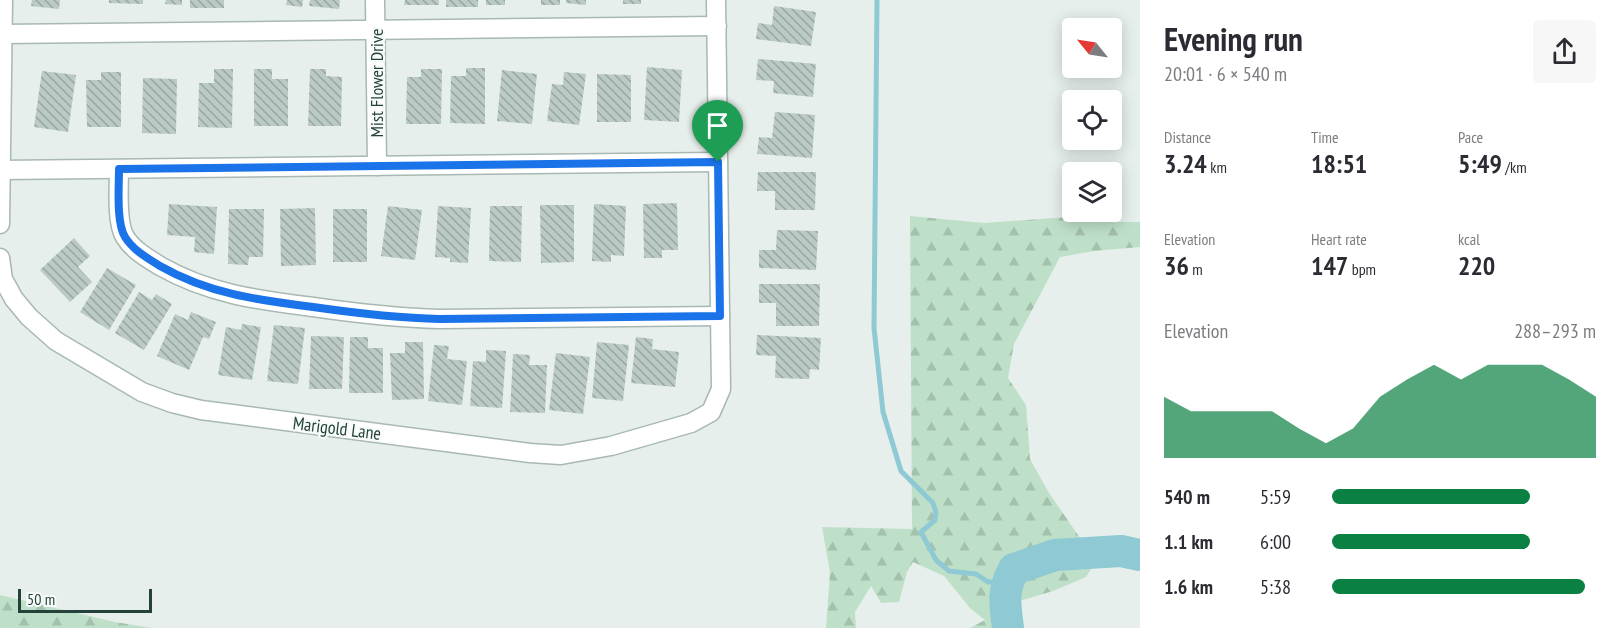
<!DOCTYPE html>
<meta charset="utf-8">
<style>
body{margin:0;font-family:"PT Sans Narrow",sans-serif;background:#f7f7f7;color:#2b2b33;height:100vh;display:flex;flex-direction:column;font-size:22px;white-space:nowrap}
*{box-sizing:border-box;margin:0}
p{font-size:20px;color:#7c7c81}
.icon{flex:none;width:33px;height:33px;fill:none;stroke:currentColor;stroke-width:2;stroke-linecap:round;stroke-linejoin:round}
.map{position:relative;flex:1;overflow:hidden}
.details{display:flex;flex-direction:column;background:#fff;width:480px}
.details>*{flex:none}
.needle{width:39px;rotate:300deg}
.tools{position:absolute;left:1062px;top:18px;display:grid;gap:12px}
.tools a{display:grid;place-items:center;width:60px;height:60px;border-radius:6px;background:#fff;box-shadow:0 3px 15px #0003;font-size:30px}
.scale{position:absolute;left:18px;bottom:15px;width:134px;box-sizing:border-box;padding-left:6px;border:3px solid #24423a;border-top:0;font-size:16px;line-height:21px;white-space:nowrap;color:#24423a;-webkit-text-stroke:4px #f7fbf9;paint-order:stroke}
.pin{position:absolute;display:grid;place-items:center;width:51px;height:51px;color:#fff;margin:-62px -26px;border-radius:50% 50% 50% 0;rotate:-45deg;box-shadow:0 0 6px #0007}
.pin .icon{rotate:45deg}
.round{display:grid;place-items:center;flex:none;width:63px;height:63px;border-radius:6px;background:#f7f7f7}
.overview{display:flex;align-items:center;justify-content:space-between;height:102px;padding:0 24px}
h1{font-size:33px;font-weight:700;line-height:45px}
.metrics{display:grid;grid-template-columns:repeat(3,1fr);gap:9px;height:102px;padding:6px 24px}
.metrics div{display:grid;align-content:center}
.metrics b{font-size:26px;font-weight:700}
.metrics small{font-size:16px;font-weight:400}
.metrics p{font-size:16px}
.chart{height:168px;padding:12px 24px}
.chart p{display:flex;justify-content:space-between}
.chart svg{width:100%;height:108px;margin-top:6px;fill:#0b8043;opacity:.7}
ul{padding:0 24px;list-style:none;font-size:20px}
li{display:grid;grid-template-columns:96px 72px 1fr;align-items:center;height:45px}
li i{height:15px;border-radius:8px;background:#0b8043}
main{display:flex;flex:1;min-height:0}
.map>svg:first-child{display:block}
.forest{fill:url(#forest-firs)}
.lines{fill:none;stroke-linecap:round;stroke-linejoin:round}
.stream{stroke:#8ec9d4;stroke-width:5}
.river{stroke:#8ec9d4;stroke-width:32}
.building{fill:url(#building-back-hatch)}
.minor-casing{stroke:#a8b8b2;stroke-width:21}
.minor{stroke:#fff;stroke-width:18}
.route-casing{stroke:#fff;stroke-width:12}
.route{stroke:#1a73e8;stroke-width:8}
.labels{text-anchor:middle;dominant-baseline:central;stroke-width:4.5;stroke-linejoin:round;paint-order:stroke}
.street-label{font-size:18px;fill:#24423a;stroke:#f7fbf9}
</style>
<main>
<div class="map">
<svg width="1140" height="628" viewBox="0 0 1140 628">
<defs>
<pattern id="forest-firs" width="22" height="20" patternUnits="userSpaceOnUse" patternTransform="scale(1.5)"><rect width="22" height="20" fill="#bfe0c8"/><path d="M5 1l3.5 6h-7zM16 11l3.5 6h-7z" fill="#a4c1ad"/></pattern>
<pattern id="building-back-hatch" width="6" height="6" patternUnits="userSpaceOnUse" patternTransform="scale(1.5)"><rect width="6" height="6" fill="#bbcac4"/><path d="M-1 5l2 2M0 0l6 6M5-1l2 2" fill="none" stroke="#98a6a0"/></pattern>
</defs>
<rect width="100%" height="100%" fill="#e6efeb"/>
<g class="forest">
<polygon points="910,216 984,223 1082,216 1117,222 1140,222 1140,247 1094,251 1060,257 1014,344 1008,378 1026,405 1030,459 1049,493 1096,561 1086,577 1053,591 1009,604 999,628 970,628 985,620 970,608 944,576 913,562 907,572 899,602 881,603 871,586 855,612 856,628 826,628 830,572 822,527 912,529"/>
<polygon points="0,595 115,622 152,628 0,628"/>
</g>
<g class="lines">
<polyline class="stream" points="877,0 874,328 883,412 901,471 933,503 936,512 935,520 921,532 936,560 949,571 976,574 988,582 1007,582"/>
<path class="river" d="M1008 628C1005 604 1002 591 1014 569L1055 555 1121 551 1140 555"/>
</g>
<g class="building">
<polygon points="32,0 60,0 59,9 31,6"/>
<polygon points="109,0 143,0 143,4 109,3"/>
<polygon points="166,0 182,0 182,5 165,4"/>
<rect x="190" y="0" width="34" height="8"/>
<polygon points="287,0 303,0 302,7 286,5"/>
<polygon points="310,0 340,0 339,9 309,6"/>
<polygon points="405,0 439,0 439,5 404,5"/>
<rect x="446" y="0" width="32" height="7"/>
<rect x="486" y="0" width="19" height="5"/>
<rect x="541" y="0" width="19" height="5"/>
<polygon points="566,0 586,0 586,5 566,3"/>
<rect x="623" y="0" width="18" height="4"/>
<polygon points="774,6 816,12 811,46 756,39 758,23 772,25"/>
<polygon points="758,59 816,64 813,97 773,93 774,81 756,80"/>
<polygon points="647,67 682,70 679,122 644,120"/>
<polygon points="466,68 485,68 485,124 450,123 451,76 466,76"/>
<polygon points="214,69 233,69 232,128 198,127 199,83 214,83"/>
<polygon points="254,69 272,69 272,79 288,79 288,126 254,126"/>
<polygon points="310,69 326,69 326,76 342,77 341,126 308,126"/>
<polygon points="421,69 442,69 441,124 406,124 407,77 421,77"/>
<polygon points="502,70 537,74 532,124 497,121"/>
<polygon points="42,71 76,75 68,132 34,127"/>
<polygon points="101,72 121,72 121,127 87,127 86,80 101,80"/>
<polygon points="564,72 586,74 579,125 547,121 552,84 563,85"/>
<polygon points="597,74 631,75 631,122 597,122"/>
<polygon points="143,78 177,79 176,134 142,133"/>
<polygon points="775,112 815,115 812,158 757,154 759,137 772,138"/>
<polygon points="758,172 816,172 815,210 775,210 775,191 757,191"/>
<polygon points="677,203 678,250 662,250 662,258 644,258 643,204"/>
<polygon points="169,204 217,207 214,254 194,252 195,237 167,235"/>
<polygon points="594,204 626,206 624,256 611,255 611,262 592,261"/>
<polygon points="540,205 574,205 574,262 541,263"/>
<polygon points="388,206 422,210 415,260 381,256"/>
<polygon points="438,206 471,208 468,263 450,262 450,258 435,257"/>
<polygon points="490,206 522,206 521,262 489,261"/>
<polygon points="315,208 316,265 281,266 280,209"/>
<polygon points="229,209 264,209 263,257 249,257 248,265 228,264"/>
<rect x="333" y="209" width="34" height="53"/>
<polygon points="777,230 818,231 816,270 759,268 759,250 776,250"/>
<polygon points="74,238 90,256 78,267 92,282 70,302 40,270"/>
<polygon points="107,268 136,285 109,330 80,312"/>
<polygon points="759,284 820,284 819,326 776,326 776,303 759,303"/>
<polygon points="139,292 152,300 156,294 172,304 144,350 115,333"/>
<polygon points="191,312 216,322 209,339 203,337 189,370 157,356 175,314 188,320"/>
<polygon points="242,324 261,327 252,380 218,375 226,327 241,330"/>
<polygon points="274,325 305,328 298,384 267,381"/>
<polygon points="757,335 821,338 819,370 810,369 809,379 775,378 776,356 756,355"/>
<polygon points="311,336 344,337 342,389 309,389"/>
<polygon points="350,337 368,337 368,348 383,348 383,393 349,393"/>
<polygon points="636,337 653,339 652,349 679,352 675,387 631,383"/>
<polygon points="405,342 423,342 424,399 392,400 390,353 405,353"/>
<polygon points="597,342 629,345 623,401 592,398"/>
<polygon points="434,345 449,346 447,359 467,361 462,405 428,401"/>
<polygon points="486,350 506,351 502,408 470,406 473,361 486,362"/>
<polygon points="556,353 590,357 583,414 549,410"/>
<polygon points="513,354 530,355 529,365 547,365 545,413 510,412"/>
</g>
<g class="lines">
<g class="minor-casing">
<g id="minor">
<polyline points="375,0 377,166"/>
<polyline points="3,34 717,26"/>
<path d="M119 169C119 186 116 223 125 237 133 250 147 258 160 266 209 294 258 300 313 307 355 313 397 318 440 319L720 316"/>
<polyline points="0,170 718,162"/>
<polyline points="0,224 3,0"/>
<polyline points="0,258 3,279 14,299 29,317 56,341 142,392 172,403 201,410 530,453 561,455 611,446 691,423 711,412 721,389 716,0"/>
</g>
</g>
<use href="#minor" class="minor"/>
</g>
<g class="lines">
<g class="route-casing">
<path id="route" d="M718 162 720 316 440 319C397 318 355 313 313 307 258 300 209 294 160 266 147 258 133 250 125 237 116 222 119 186 119 169Z"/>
</g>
<use href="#route" class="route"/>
</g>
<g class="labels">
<g class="street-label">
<text transform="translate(376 83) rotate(-90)">Mist Flower Drive</text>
<text transform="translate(337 428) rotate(7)">Marigold Lane</text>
</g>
</g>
</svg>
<div class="tools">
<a><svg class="needle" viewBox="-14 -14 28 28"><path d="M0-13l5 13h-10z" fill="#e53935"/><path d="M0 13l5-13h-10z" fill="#7c7c81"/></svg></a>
<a><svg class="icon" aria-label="locate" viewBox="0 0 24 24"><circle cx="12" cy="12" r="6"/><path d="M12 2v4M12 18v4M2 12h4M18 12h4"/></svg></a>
<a><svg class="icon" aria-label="layers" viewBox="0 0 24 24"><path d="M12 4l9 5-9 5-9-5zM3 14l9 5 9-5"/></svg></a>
</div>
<div class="scale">50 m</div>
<div class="pin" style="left:718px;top:162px;background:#1e9e55"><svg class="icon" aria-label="arrive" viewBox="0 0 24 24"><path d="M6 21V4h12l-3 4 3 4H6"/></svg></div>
</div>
<section class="details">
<div class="overview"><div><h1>Evening run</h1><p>20:01 · 6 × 540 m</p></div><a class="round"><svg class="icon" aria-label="share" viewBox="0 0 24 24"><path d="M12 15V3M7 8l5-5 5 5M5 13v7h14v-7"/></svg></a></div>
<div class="metrics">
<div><p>Distance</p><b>3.24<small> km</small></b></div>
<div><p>Time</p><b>18:51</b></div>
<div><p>Pace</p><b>5:49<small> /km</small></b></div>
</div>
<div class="metrics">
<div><p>Elevation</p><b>36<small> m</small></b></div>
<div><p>Heart rate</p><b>147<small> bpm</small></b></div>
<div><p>kcal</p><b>220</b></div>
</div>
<div class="chart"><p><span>Elevation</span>288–293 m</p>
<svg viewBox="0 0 160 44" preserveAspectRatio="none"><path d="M0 44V19L10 25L20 25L30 25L40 25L50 32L60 38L70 32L80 19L90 12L100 6L110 12L120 6L130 6L140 6L150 12L160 19V44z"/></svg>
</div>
<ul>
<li><b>540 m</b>5:59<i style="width:75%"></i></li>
<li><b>1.1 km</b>6:00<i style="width:75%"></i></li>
<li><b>1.6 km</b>5:38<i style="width:96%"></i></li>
</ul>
</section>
</main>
